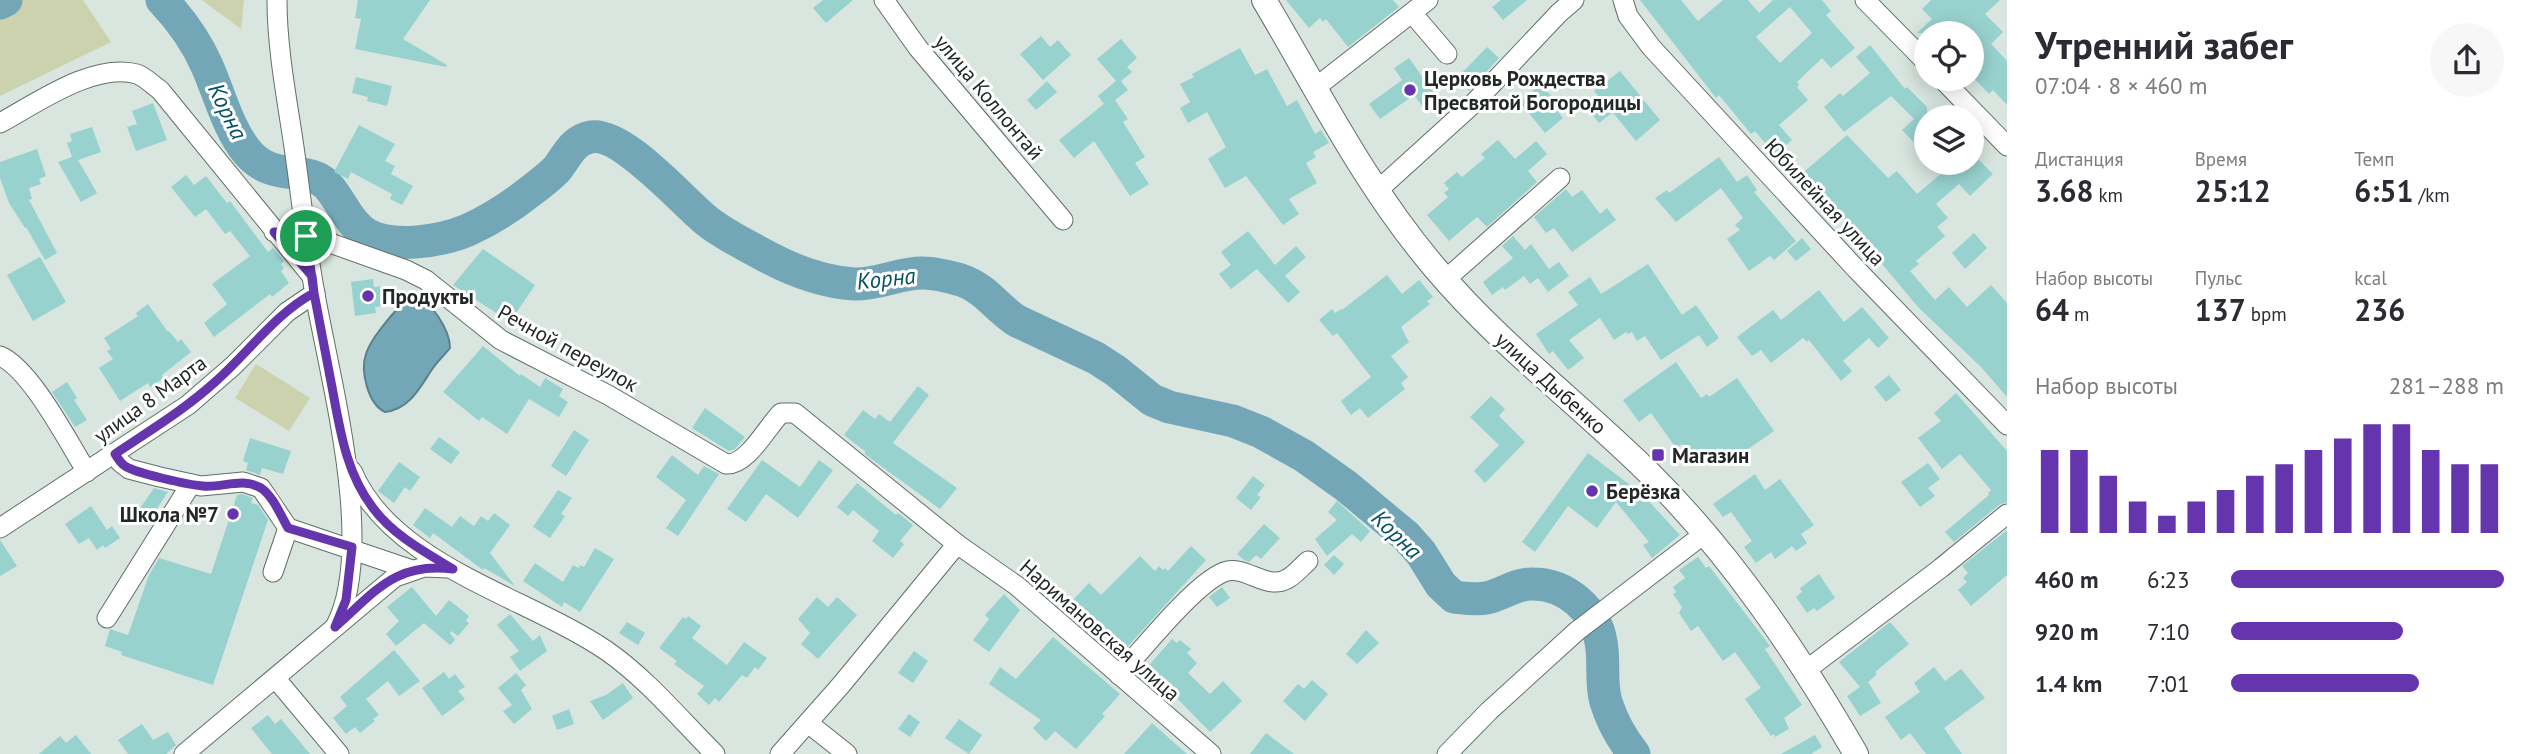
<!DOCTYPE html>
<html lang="ru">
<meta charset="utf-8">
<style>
body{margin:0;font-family:"PT Sans",sans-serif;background:#f7f7f7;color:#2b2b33;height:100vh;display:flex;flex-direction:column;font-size:26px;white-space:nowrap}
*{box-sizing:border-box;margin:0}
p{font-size:23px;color:#7c7c81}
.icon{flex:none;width:38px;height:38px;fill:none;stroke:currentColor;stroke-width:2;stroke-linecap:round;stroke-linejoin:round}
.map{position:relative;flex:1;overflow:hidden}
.side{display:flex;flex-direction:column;background:#fff;width:525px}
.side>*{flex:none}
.tools{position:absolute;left:1914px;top:21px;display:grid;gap:14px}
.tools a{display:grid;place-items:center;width:70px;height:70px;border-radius:50%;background:#fff;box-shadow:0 4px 18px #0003;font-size:35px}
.pin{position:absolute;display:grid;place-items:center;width:60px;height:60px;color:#fff;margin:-30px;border:4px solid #fff;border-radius:50%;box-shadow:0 2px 7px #0007}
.round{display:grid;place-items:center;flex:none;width:74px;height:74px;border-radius:37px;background:#f7f7f7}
.overview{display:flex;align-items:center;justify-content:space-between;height:119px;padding:0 28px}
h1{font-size:38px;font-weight:700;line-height:52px}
.figures{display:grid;grid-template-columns:repeat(3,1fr);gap:10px;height:119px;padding:7px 28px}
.figures div{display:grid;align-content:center}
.figures b{font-size:30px;font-weight:700}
.figures small{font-size:19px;font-weight:400}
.figures p{font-size:19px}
.chart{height:196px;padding:14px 28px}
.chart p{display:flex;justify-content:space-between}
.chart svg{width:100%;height:126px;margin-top:7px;stroke:#6435ad;stroke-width:6}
ul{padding:0 28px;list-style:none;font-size:23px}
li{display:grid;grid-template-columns:112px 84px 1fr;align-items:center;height:52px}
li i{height:18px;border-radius:9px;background:#6435ad}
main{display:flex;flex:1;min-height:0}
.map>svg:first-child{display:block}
.green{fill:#ccd2ad}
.water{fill:#73a7b7;stroke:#5b818c;stroke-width:2}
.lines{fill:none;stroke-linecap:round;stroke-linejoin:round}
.river{stroke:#73a7b7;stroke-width:33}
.building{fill:#98d2cf;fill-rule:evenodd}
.minor-casing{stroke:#626f69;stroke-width:21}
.major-casing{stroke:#626f69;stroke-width:26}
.minor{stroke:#fff;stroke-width:19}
.major{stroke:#fff;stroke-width:24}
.route-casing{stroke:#fff;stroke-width:14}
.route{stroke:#6435ad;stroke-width:9}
.poi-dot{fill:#6435ad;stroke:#fff;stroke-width:2.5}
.labels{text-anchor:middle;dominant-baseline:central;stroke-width:6;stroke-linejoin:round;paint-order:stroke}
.poi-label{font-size:21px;font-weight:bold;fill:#232826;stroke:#fff;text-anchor:start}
.street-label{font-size:21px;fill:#232826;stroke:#fff}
.water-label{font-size:23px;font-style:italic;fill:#055263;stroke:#fff}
</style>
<main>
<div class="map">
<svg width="2007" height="754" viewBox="0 0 2007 754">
<rect width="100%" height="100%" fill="#d8e6df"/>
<g class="green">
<polygon points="0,0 83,0 111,42 0,96"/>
<polygon points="202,0 244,0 241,29"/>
<polygon points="256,364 310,398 289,431 235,398"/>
</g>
<path class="water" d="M415 295C431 301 450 330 450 348 444 356 436 362 431 371 419 389 409 409 385 412 368 404 360 371 366 354 371 338 400 302 415 295Z"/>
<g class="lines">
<g class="river">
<path d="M162 0C181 20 196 41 207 66 220 95 228 130 249 154 274 182 307 165 327 185 341 200 349 225 368 235 393 249 442 241 468 230 490 220 513 205 532 190 540 184 550 176 557 169 567 156 573 140 591 137 622 131 683 202 707 221 723 234 744 244 762 254 791 270 822 282 854 284 878 285 901 272 924 273 935 273 950 277 961 280 987 289 996 308 1017 321L1096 358 1116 371 1152 400 1169 407 1233 421 1261 432 1304 456 1346 486 1406 536 1421 553 1441 585 1454 597C1464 598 1476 600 1486 598 1502 595 1516 583 1533 584 1566 584 1596 610 1601 642 1605 662 1600 682 1606 702 1612 721 1622 739 1634 754"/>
<polyline points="0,3 6,0"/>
</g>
</g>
<g class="building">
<polygon points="358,0 430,0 403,39 447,65 446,67 355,49 361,19 355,18"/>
<polygon points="823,0 853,0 826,23 813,8"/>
<polygon points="1286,0 1393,0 1399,7 1348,47 1326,19 1323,22 1320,18 1309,28"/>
<polygon points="1501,0 1527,0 1503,20 1492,7"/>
<path d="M1640 0H1681L1698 21 1723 0H1748L1759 13 1773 0H1822L1831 11 1826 15 1855 48 1831 68 1822 58 1797 82 1799 85 1797 87 1808 100 1779 125 1792 140 1775 155 1755 131 1751 134 1719 95 1716 98ZM1790 7 1812 33 1780 63 1756 37Z"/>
<polygon points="1931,0 2000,0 1985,14 2003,32 1991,44 2007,61 2007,105 1993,90 1989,94 1972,76 1972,33 1917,33 1932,19 1922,9"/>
<polygon points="1041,36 1050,47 1058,40 1071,55 1043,80 1020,54"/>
<polygon points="1121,39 1137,58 1127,67 1132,72 1121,81 1128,90 1115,100 1128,119 1123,122 1145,157 1135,163 1149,184 1130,196 1094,141 1074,158 1059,140 1104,104 1098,96 1116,81 1097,59"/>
<polygon points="1870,45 1905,89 1907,87 1927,107 1927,156 1902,130 1914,119 1891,96 1844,132 1824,107 1840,93 1843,96 1870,73 1856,57"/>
<polygon points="1487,47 1499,58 1469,91 1456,79"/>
<polygon points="1240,48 1255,75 1267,69 1287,106 1297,100 1315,134 1321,130 1329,143 1313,152 1316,157 1306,163 1317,183 1289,199 1299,214 1283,225 1246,176 1225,188 1208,159 1226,147 1207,112 1188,123 1180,108 1190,102 1180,84 1194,77 1192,74"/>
<polygon points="1409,58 1436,96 1422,106 1414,95 1380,119 1369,104 1402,80 1394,68"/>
<polygon points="1620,71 1660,120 1636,141 1614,114 1612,113 1599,123 1588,109 1601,100 1594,91"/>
<polygon points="356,77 392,86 387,106 367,101 368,97 352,93"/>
<polygon points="1047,81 1057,92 1036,110 1027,100"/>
<polygon points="1541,84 1552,97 1549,100 1563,118 1545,133 1520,102"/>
<polygon points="153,103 167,140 136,151 127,127 137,124 132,111"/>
<polygon points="359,125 395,144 385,161 395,166 391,174 413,186 402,205 390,199 392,194 351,172 348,179 334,172"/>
<polygon points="92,127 101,152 78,160 97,193 81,202 58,162 72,157 67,143 72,141 70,134"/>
<polygon points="1847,135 1888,178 1897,171 1917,194 1943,172 1934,163 1972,163 1972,153 1993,174 1970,196 1959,184 1936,204 1948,218 1937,227 1945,236 1916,261 1919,264 1910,271 1935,300 1949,287 1967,307 1991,285 2007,303 2007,397 1981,367 1918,307 1841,215 1835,220 1799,176"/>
<polygon points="1498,140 1515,159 1536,141 1547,154 1528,171 1537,182 1487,227 1477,217 1449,241 1427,215 1448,197 1444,193 1449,189 1444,183 1457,172 1462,177 1485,158 1481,154"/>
<polygon points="37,149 46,176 39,179 41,184 29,188 32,199 29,200 57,253 45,260 26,227 25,228 9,203 0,178 0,162"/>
<polygon points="1719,157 1737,182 1747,175 1757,190 1754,192 1796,241 1774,260 1770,256 1749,271 1727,239 1740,230 1735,225 1743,218 1721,188 1676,222 1655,198 1667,190 1669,193"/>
<polygon points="186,175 194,185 206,176 227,203 230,201 268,252 273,248 284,261 281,264 284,268 281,271 289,283 272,297 270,294 214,337 204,323 227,304 212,284 250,256 230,231 225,234 206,209 195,217 171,187"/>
<polygon points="1566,189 1572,197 1582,190 1600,214 1607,208 1616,220 1572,252 1554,228 1546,233 1534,217"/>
<polygon points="1248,231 1275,265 1296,246 1306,257 1285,276 1300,292 1288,303 1257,269 1231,289 1219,274 1231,265 1221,252"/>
<polygon points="1974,233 1987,248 1965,269 1952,253"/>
<polygon points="1513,236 1525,250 1531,244 1549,269 1559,262 1569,276 1548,292 1538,278 1530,284 1524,276 1505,290 1503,287 1492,295 1483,282 1513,258 1502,246"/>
<polygon points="1802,238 1811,249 1796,261 1787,251"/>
<polygon points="483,249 535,285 510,322 453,285"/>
<polygon points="40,257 66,302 33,321 7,275"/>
<polygon points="1648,264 1682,315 1696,305 1719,338 1707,347 1699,335 1661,360 1645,336 1637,341 1632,332 1628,334 1626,332 1614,340 1600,318 1569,340 1584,358 1568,370 1553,351 1549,354 1536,334 1578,305 1568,292 1590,277 1601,294"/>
<polygon points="1387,275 1402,294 1419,280 1433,297 1427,301 1430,304 1401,327 1409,342 1391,356 1408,377 1401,383 1405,389 1368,418 1360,408 1351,415 1341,401 1371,377 1337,333 1333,336 1319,320 1332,309 1335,313 1341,309 1342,310"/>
<polygon points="373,279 374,287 383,286 385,306 375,307 376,313 355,316 351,282"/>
<polygon points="1819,290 1844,322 1862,307 1889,338 1878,348 1869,338 1843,361 1852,371 1841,381 1809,340 1807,342 1803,338 1771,363 1761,350 1752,356 1737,337 1773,310 1781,320"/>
<polygon points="148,304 168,332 169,331 178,342 181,339 191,352 162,375 164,378 150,387 148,383 120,401 99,368 113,359 107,351 111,349 104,338 138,316 136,313"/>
<polygon points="483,346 520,376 521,374 540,387 545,378 563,389 559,396 568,402 559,417 529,399 507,434 482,417 479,421 443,392"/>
<polygon points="1676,362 1701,398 1707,394 1709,397 1737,378 1774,431 1731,461 1722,448 1720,450 1718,448 1697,463 1682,444 1676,448 1651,413 1639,422 1623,400"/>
<polygon points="1889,375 1901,390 1886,402 1874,387"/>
<polygon points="67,382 77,398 74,400 87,420 75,427 52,392"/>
<polygon points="918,386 929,395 893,443 957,488 940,509 870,458 864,453 866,452 844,435 863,410 875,419 879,414 890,422"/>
<polygon points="1956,393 2007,451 2007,502 1999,505 1954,542 1945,532 1989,495 1988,493 1991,490 1960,454 1942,469 1918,438 1941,421 1934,413"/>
<polygon points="1491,396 1505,409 1499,416 1525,442 1485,483 1474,471 1499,445 1470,417"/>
<polygon points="705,408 745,437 735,449 729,451 692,428"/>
<polygon points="574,430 589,440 566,476 551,466"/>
<polygon points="439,437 460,452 451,464 430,449"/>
<polygon points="250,438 291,451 283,474 262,468 260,475 246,470 248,463 243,461"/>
<polygon points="1588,453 1642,494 1680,535 1652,558 1643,545 1649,542 1616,502 1597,528 1568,506 1535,552 1522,542"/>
<polygon points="672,455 698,475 704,466 719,474 678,536 666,528 686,500 656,477"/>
<polygon points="762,460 800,487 819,460 833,470 798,518 766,494 746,522 727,509"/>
<polygon points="399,462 420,477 410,491 405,487 394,503 378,491"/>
<polygon points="1928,463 1940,479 1928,488 1935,496 1920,507 1901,482"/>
<polygon points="1755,474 1765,490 1780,479 1814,525 1801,534 1807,543 1796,551 1792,546 1775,559 1771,552 1756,563 1744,547 1752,541 1731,512 1723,517 1713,504"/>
<polygon points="1253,476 1265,485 1257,495 1261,497 1251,510 1236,498"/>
<polygon points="857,483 896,515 898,513 913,525 900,541 904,544 893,558 872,541 879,531 853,510 848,516 837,507"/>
<polygon points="154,488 168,492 146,525 134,517"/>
<polygon points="558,490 572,498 561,514 565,516 550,538 533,527"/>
<polygon points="242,494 253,498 251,503 258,505 268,520 213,685 121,655 122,652 105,646 110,629 128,635 149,575 159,558 211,574 237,495"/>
<polygon points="1337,501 1370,531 1361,542 1352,534 1327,556 1315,539 1337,520 1328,512"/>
<polygon points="91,506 107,530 112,526 120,538 105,548 103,545 97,550 89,538 79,544 65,524"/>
<polygon points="425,508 452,527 460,516 474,526 481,516 488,521 494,513 510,525 490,553 515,586 484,568 483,570 433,533 430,538 413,525"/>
<polygon points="1264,524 1280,538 1261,559 1256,555 1249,562 1244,560 1237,554"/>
<polygon points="2007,530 2007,575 1971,606 1958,590 1967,582 1963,578 1968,573 1962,566"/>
<polygon points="0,540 17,566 0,576"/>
<polygon points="1191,546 1206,560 1122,653 1089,621 1091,618 1073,600 1089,583 1101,595 1140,556 1155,571 1159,566 1163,570 1165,568 1168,571"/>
<polygon points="595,548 614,559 580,612 564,602 562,607 523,581 535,563 563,582 573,565 579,568 580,565 584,567"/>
<polygon points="1334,555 1344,564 1334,575 1324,565"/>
<polygon points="1698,557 1706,568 1709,566 1770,646 1765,649 1802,705 1784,718 1789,729 1775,737 1774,734 1771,736 1745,699 1761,688 1735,652 1723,661 1698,626 1691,631 1679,613 1682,607 1673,594 1676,592 1673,587 1685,578 1679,570"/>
<polygon points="1819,574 1835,598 1817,611 1814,608 1807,613 1796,597 1802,592 1800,588"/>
<polygon points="412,587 436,616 449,600 469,616 466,621 469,623 458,636 451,631 450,633 455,640 450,645 424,623 396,646 386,634 399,621 387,607"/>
<polygon points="1222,587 1230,598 1217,607 1209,597"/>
<polygon points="1004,594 1020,610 989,652 973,640 989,619 985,615"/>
<polygon points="817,597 828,607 837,597 857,615 818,659 801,644 810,633 798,619"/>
<polygon points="510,614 533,641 540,635 547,651 520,671 510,657 519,651 497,625"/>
<polygon points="688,616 701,626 692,638 727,665 744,642 767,658 758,670 755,667 747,678 742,675 719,702 715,698 709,705 697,694 704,686 674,664 677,661 659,648 683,617 686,619"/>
<polygon points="627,622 645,633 638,645 619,633"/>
<polygon points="1890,622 1909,644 1875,672 1877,674 1865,685 1868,682 1881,703 1860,716 1847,696 1860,687 1839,662"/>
<polygon points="1366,630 1379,643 1357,664 1346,654"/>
<polygon points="1053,637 1120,694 1102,714 1105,716 1076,749 1055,731 1046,741 1033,728 1041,720 989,684 1000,667 1016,679"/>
<polygon points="1172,639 1177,643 1180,640 1191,649 1187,653 1197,663 1188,673 1210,694 1223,681 1242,701 1210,732 1165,686 1163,689 1144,671"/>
<polygon points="394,650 420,681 399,696 388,681 366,699 379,715 373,719 375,721 360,733 355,727 346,734 333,718 347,706 340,697"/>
<polygon points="914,651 928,661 913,683 898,673"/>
<polygon points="1934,667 1945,681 1961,669 1985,698 1944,728 1962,754 1926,754 1910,733 1901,740 1885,717 1920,692 1914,683"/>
<polygon points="444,672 449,679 455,674 465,687 458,691 465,699 442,716 422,688"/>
<polygon points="516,673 526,685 521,690 532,709 514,724 503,711 512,705 498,688"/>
<polygon points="1312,680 1328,694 1305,721 1283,701 1298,684 1304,689"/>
<polygon points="623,683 633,698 603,720 590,701 606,695"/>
<polygon points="569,709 574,724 557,730 552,716"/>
<polygon points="909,714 920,722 910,737 898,729"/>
<polygon points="268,715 275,724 281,719 310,754 272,754 251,728"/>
<polygon points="959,719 982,735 969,754 945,738"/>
<polygon points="1152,723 1187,754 1124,754"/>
<polygon points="142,724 153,740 168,732 176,745 166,754 128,754 118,740"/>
<polygon points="1266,733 1294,754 1250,754"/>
<polygon points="76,735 91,754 39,754 60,736 66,743"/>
<polygon points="1815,735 1822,747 1811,754 1781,754"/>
</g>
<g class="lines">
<g class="minor-casing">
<g id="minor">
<path d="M277 0C277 49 287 99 294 147 301 196 306 245 315 294 330 380 377 549 335 627"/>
<polyline points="884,0 918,48 1063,220"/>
<polyline points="1623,0 1628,16 1651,47 1857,270 2007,425"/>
<polyline points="1865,0 1927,63"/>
<polyline points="1412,13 1447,54"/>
<polyline points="1942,79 2007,146"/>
<polyline points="1315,88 1428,0"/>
<path d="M0 123C37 103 94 62 137 74 145 77 153 85 160 90L311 275"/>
<polyline points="1377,191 1473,104 1559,13 1574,0"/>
<path d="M274 232 306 236 330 243 406 270 426 280 501 340 608 395 726 464C747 466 767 427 781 413H795L957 544"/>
<polyline points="1445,280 1560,178"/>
<path d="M0 356C31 369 68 442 87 472"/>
<polyline points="115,454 120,462 129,469 160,477 201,486 243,482 261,488 288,528 412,570"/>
<path d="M352 471C391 565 528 597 607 651 647 679 680 719 715 754"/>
<polyline points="0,528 188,405 233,366 287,312 315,293"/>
<polyline points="273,572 288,528"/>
<polyline points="107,618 191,484"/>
<polyline points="1805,671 1941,568 2007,514"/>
<path d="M1119 675C1143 649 1194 584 1224 572 1245 564 1266 591 1287 579 1295 575 1301 567 1308 561"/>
<polyline points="276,679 339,754"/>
<polyline points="808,723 847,754"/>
<polyline points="184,754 395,577 424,567 449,568"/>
<polyline points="780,754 841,685 957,544 1017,586 1211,754"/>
<polyline points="1447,754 1489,711 1577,631 1704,534"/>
</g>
</g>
<g class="major-casing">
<path id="major" d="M1264 0C1318 91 1366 187 1435 268 1499 344 1578 403 1649 473 1731 554 1798 654 1856 754"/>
</g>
<use href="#minor" class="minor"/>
<use href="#major" class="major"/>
</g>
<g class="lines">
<g class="route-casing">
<path id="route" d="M306 236 314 293C277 312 247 354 215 382 184 410 149 431 115 454 118 458 120 463 125 466 135 473 189 485 203 486 223 488 242 477 261 488 273 496 281 516 288 528L352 547 346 600 335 627C376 591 395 562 453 569 425 552 393 535 373 508 346 473 340 430 332 387 326 356 320 324 314 293L312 276 274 232 306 236"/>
</g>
<use href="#route" class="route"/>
</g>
<g class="poi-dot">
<circle cx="1410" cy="90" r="7"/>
<circle cx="368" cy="296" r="7"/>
<rect x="1651" y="448" width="14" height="14" rx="3.5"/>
<circle cx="1592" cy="491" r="7"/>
<circle cx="233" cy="514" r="7"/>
</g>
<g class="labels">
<g class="poi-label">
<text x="1424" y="78">Церковь Рождества<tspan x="1424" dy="24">Пресвятой Богородицы</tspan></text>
<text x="382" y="296">Продукты</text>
<text x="1672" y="455">Магазин</text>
<text x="1606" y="491">Берёзка</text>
<text x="219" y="514" text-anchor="end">Школа №7</text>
</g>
<g class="street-label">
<text transform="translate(989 97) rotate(50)">улица Коллонтай</text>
<text transform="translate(1825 202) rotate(47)">Юбилейная улица</text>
<text transform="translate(568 348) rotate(29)">Речной переулок</text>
<text transform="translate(1551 383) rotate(42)">улица Дыбенко</text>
<text transform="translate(150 399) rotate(-36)">улица 8 Марта</text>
<text transform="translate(1100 630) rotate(41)">Наримановская улица</text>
</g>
<g class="water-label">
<text transform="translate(228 111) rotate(64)">Корна</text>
<text transform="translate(886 278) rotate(-6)">Корна</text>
<text transform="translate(1397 534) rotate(44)">Корна</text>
</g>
</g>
</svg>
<div class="tools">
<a><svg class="icon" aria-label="locate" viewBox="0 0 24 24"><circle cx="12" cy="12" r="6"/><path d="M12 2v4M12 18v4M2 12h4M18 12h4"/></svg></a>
<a><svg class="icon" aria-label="layers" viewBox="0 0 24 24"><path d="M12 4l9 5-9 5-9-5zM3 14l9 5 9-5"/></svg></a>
</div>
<div class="pin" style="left:306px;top:236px;background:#1e9e55"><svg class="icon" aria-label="arrive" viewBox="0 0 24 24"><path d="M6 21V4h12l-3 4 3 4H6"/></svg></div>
</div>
<section class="side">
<div class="overview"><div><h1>Утренний забег</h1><p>07:04 · 8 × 460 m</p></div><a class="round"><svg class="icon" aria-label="share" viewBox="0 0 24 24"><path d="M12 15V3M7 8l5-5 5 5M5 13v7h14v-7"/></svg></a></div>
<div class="figures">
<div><p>Дистанция</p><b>3.68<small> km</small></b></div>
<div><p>Время</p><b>25:12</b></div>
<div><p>Темп</p><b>6:51<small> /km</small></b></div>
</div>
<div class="figures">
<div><p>Набор высоты</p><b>64<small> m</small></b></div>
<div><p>Пульс</p><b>137<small> bpm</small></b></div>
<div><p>kcal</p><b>236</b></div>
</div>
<div class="chart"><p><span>Набор высоты</span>281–288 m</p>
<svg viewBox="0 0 160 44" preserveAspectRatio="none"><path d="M5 44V15M15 44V15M25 44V24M35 44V33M45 44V38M55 44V33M65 44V29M75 44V24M85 44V20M95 44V15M105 44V11M115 44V6M125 44V6M135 44V15M145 44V20M155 44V20"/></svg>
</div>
<ul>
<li><b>460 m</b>6:23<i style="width:100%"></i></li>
<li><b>920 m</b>7:10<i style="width:63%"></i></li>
<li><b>1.4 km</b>7:01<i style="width:69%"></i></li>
</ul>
</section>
</main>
